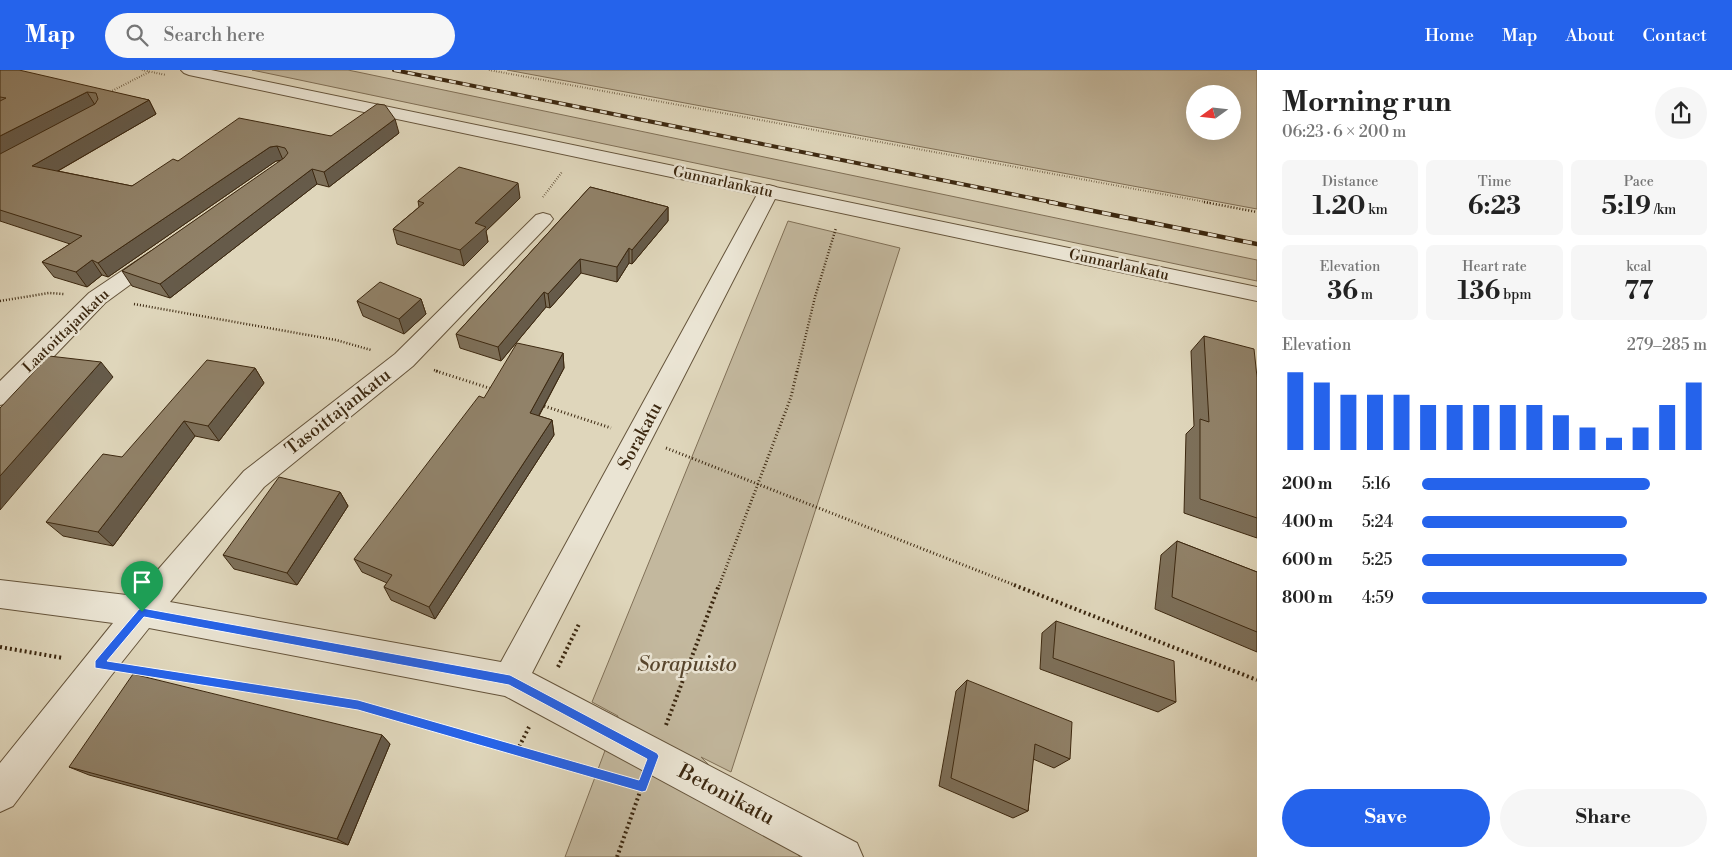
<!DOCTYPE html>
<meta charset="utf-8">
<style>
body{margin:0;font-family:"Libre Bodoni",serif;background:#f6f6f6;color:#222;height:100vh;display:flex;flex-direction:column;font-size:19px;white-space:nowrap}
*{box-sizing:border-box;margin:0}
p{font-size:16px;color:#767676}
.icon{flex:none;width:28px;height:28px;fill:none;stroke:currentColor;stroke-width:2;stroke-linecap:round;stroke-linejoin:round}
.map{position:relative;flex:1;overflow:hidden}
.side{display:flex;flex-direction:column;background:#fff;width:475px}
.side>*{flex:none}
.needle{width:32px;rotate:255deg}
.buttons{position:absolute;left:1186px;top:15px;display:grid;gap:10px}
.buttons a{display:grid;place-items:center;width:55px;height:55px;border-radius:50%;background:#fff;box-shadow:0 5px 20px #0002;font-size:25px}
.pin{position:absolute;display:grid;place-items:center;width:42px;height:42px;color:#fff;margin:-51px -21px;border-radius:50% 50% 50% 0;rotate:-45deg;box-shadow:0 0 5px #0007}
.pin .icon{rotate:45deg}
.round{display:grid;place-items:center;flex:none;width:52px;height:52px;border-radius:26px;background:#f6f6f6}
.head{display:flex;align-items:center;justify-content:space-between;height:85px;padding:0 25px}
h1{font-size:28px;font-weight:700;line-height:38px}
.figures{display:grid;grid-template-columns:repeat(3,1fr);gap:8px;height:85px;padding:5px 25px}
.figures div{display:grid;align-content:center;border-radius:8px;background:#f6f6f6;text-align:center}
.figures b{font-size:25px;font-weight:700}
.figures small{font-size:14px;font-weight:400}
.figures p{font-size:14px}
.chart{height:140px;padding:10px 25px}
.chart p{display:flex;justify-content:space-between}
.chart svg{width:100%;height:90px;margin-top:5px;stroke:#2563eb;stroke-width:6}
.primary-button{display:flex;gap:10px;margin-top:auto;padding:10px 25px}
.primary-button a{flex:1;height:58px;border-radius:30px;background:#2563eb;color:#fff;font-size:20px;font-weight:700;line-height:58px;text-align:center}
.primary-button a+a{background:#f6f6f6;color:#222}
ul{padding:0 25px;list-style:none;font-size:16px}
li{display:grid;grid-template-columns:80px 60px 1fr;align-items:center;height:38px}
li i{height:12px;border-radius:6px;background:#2563eb}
header{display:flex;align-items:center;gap:30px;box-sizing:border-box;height:70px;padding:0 25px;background:#2563eb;color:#fff}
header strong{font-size:24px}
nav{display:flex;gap:28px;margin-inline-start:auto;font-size:18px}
.search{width:350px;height:45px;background:#f6f6f6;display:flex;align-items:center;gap:12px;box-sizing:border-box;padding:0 18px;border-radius:28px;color:#767676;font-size:19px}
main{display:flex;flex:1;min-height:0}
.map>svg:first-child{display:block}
.green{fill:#c3b89e;stroke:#807057;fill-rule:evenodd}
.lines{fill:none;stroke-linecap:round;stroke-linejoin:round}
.minor-casing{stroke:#65543b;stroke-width:2}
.tertiary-casing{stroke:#65543b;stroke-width:2}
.path-far3{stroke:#3c2810;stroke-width:2;stroke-dasharray:0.5 2;stroke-linecap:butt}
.path-far2{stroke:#3c2810;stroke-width:2.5;stroke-dasharray:1 2;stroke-linecap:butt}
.path-far1{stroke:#3c2810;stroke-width:3;stroke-dasharray:1 2.5;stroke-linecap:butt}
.path{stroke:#3c2810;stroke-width:4;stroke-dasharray:2 3;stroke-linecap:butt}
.minor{fill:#eae4d3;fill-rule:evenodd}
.tertiary{fill:#eae4d3;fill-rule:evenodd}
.rail-far1-casing{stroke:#3c2810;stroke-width:4}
.rail-casing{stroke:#3c2810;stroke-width:4.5}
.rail-far1{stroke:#eae4d3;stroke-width:2.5;stroke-dasharray:7;stroke-linecap:butt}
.rail{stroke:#eae4d3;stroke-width:3;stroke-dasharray:9;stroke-linecap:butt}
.wall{fill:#7d705a;stroke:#3c2810}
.shaded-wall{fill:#665b4a;stroke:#3c2810}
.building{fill:#918269;stroke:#3c2810}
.route{fill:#2563eb;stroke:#fff;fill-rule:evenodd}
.labels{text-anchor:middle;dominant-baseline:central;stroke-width:5;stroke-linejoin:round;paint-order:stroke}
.far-street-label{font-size:15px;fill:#3c2810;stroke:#eae4d3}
.street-label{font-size:18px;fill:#3c2810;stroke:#eae4d3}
.near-park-label{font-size:21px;font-style:italic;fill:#57452c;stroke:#eae4d3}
.near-street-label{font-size:21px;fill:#3c2810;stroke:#eae4d3}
</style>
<header>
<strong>Map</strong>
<div class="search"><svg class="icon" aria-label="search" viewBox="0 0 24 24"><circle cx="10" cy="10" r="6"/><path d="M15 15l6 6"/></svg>Search here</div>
<nav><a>Home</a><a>Map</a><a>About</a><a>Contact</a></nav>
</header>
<main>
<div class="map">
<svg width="1257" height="787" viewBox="0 0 1257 787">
<rect width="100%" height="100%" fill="#dfd6bb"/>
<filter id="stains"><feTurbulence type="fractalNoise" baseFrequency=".004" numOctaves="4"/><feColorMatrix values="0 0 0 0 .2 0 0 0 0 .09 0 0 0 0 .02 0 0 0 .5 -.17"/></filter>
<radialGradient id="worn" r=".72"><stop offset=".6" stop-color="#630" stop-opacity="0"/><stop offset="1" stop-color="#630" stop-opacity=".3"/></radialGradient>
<g class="green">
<polygon points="252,0 348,0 1257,190 1257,211"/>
<path d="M507 0H1257V139ZM1195 24H1232V61H1195Z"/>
<polygon points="788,151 900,178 731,702 701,687 800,787 565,787 618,646 592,632"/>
</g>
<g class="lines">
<g class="minor-casing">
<g id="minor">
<polygon points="769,115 776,117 779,121 532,603 857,773 863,787 803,787 505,626 149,558 110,607 13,736 0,742 0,693 113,553 0,538 0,510 135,526 244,401 395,284 536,145 543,143 550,145 553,149 550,153 413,296 264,417 170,532 501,592 759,121 762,117"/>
<polygon points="157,180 164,182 168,186 164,190 105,233 9,333 0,335 0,311 89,223 150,182"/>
</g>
</g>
<g class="tertiary-casing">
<polygon id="tertiary" points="181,0 211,0 1257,217 1257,231 189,5 184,3"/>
</g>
<g class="path-far3">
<polyline points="142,0 166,5"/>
<polyline points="489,0 1211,133"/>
<polyline points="108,23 149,2"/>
<polyline points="543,127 562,102"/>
</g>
<g class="path-far2">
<polyline points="1204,132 1257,142"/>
<polyline points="0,231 49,223 64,224"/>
<polyline points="134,234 336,270 371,280"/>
<polyline points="434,300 440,302"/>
<polyline points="797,302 815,227 836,158"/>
</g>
<g class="path-far1">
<polyline points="436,301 492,319"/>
<polyline points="541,335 611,358"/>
<polyline points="666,378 1017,516"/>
<polyline points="719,516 791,327 797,301"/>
</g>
<g class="path">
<polyline points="1014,515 1257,610"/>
<polyline points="0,577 63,588"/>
<polyline points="558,597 579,554"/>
<polyline points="136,601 358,635 621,711"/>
<polyline points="666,655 719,515"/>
<polyline points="517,681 529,657"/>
<polyline points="617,787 641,719"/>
</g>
<use href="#minor" class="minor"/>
<use href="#tertiary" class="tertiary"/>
<g class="rail-far1-casing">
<polyline id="rail-far1" points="394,0 1056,133"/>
</g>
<g class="rail-casing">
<polyline id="rail" points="1049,132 1257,174"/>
</g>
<use href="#rail-far1" class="rail-far1"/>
<use href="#rail" class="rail"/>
</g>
<g class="wall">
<polygon points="0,0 149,30 156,44 58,101 132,116 178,91 331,66 399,63 329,117 317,114 170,228 132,216 122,201 281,91 276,91 108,207 102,205 87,217 54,207 42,192 70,174 0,151"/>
<polygon points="590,117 668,137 668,151 632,194 629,193 617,212 581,203 550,238 546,237 501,291 460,278 456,264"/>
<polygon points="520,128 486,161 488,172 464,196 397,174 393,159 419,137 418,131"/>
<polygon points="421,229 426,244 404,264 363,246 357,231"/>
<polygon points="1204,266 1257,307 1257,468 1184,443 1186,364 1194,356 1191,281"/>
<polygon points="563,283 564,298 539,346 552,350 554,365 435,549 391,530 384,517 387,513 362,502 354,489"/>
<polygon points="255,298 264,313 219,371 195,366 113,476 63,466 46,452 122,387"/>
<polygon points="340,422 348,436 297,515 234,499 223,485"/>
<polygon points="1177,471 1257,502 1257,582 1155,539 1161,485"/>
<polygon points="1056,551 1176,632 1158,642 1040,599 1042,563"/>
<polygon points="967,610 1070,689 1054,698 1033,689 1028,741 1013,748 939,716 956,621"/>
<polygon points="382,665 390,674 348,775 89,705 69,697"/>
</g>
<g class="shaded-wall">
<polygon points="87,22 95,35 0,86 0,66"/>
<polygon points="149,30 156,44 42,110 32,96"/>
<polygon points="395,49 399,63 329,117 324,102"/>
<polygon points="277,76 283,90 276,91 108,207 98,193 270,77"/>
<polygon points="312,99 317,114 170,228 160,214"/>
<polygon points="518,113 520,128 486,161 488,172 464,196 460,180 475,153"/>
<polygon points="668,137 668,151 632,194 632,180"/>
<polygon points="629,178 629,193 617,212 617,197"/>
<polygon points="580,189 581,203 550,238 548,224"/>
<polygon points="92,190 102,205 87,217 76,202"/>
<polygon points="544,222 546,237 501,291 498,277"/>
<polygon points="421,229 426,244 404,264 399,249"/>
<polygon points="563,283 564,298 532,358 530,343"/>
<polygon points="101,292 113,307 0,440 0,406"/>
<polygon points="255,298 264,313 219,371 208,356"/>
<polygon points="552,350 554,365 435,549 429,537"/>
<polygon points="184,351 195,366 113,476 98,462"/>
<polygon points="340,422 348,436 297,515 287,503"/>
<polygon points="382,665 390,674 348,775 337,769"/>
</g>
<g class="building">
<polygon points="0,0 19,0 149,30 32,96 132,116 173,89 178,91 239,48 331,66 377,34 385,35 395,49 324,102 312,99 160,214 122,201 284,88 288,83 285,78 277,76 270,77 98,193 92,190 76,202 42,192 82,166 0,140 0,84 95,34 98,29 96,23 87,22 0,66 0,31 6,28 0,27"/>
<polygon points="459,97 518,113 475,153 486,157 460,180 393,159 424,133 418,131"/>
<polygon points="590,117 668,137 632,180 629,178 617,197 580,189 548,224 544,222 498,277 456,264"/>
<polygon points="380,212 421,229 399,249 357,231"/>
<polygon points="1204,266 1254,279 1257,307 1257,448 1200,429 1200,349 1209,352"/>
<polygon points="517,273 563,283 530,343 552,350 429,537 384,517 392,505 354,489 479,326 484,328"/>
<polygon points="49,286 101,292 0,406 0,338"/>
<polygon points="207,290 255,298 208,356 184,351 98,462 46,452 103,384 122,387"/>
<polygon points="279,407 340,422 287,503 223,485"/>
<polygon points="1177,471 1257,502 1257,562 1172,527"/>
<polygon points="1056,551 1174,591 1176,632 1053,588"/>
<polygon points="133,604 382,665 337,769 69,697"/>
<polygon points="967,610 1072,652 1070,689 1035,674 1028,741 951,708"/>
</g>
<path class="route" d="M142 538 510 605 657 683 659 686 646 721 642 722 358 640 95 598V591L139 539ZM144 547 509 615 647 689 639 710 358 630 107 591Z"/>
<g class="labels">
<g class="far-street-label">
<text transform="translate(723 112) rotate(12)">Gunnarlankatu</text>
<text transform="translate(1119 195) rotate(12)">Gunnarlankatu</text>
<text transform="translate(66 261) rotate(-44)">Laatoittajankatu</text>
</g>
<g class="street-label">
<text transform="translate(338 342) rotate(-38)">Tasoittajankatu</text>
<text transform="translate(640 366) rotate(-62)">Sorakatu</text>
</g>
<g class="near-park-label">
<text x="687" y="595">Sorapuisto</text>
</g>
<g class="near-street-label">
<text transform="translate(726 725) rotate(28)">Betonikatu</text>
</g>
</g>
<rect width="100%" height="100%" filter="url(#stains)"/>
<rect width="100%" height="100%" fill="url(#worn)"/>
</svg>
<div class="buttons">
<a><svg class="needle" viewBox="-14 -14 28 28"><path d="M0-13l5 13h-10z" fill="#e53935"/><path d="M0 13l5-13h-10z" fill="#767676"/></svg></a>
</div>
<div class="pin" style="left:142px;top:542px;background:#1e9e55"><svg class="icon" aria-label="arrive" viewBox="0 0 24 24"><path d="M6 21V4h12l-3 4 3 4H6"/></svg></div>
</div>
<section class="side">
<div class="head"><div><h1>Morning run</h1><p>06:23 · 6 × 200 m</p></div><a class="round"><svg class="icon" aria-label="share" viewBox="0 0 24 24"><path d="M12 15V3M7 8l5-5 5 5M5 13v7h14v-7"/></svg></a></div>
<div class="figures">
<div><p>Distance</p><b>1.20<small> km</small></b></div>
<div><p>Time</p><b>6:23</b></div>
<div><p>Pace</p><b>5:19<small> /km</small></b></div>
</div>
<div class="figures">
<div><p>Elevation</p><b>36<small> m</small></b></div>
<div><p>Heart rate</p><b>136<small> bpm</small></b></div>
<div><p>kcal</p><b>77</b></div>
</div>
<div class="chart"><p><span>Elevation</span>279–285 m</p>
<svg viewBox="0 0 160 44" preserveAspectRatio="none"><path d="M5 44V6M15 44V11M25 44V17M35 44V17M45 44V17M55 44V22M65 44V22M75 44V22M85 44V22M95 44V22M105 44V27M115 44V33M125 44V38M135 44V33M145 44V22M155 44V11"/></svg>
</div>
<ul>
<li><b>200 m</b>5:16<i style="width:80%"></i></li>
<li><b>400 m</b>5:24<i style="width:72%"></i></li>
<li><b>600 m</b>5:25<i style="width:72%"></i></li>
<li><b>800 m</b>4:59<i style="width:100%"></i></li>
</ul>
<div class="primary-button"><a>Save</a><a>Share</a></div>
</section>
</main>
